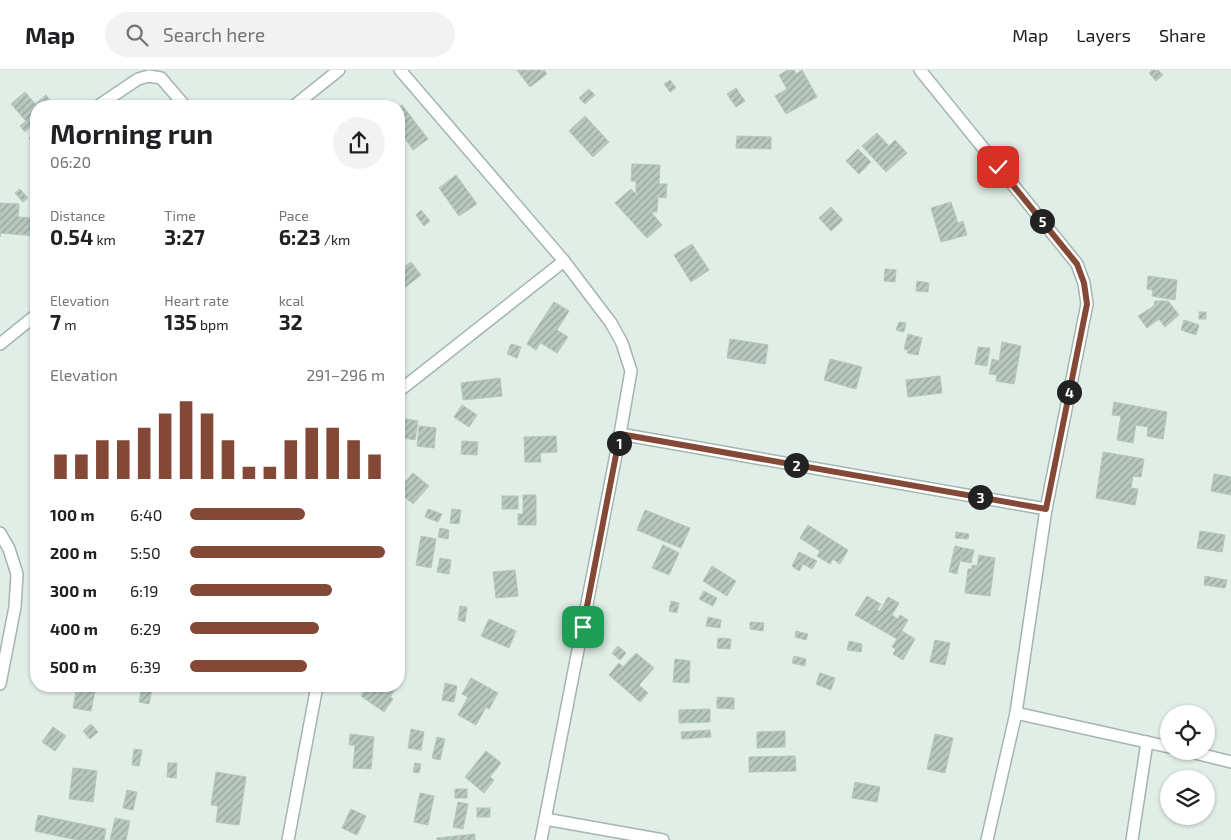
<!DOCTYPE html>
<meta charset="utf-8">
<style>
body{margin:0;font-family:"Exo 2",sans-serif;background:#f2f2f2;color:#202124;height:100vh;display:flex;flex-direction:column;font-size:19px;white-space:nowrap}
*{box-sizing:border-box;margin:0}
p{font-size:16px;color:#757577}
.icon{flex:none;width:28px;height:28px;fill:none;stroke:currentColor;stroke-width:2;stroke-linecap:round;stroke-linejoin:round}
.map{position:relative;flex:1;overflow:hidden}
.details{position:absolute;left:30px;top:30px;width:375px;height:592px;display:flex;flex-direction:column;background:#fff;border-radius:20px;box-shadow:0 1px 4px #0004}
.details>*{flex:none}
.fabs{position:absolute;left:1160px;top:635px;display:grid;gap:10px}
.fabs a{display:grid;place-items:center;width:55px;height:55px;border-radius:50%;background:#fff;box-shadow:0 1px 4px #0004;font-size:25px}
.pin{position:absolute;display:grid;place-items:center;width:42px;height:42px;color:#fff;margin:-21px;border-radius:10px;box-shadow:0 2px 8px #0006}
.km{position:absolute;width:25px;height:25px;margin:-12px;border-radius:50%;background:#222;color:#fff;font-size:14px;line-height:25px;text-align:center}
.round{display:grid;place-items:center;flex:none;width:52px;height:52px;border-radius:26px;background:#f2f2f2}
.summary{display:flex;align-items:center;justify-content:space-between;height:85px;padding:0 20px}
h1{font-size:28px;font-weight:700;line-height:38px}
.stats{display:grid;grid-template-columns:repeat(3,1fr);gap:8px;height:85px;padding:5px 20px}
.stats div{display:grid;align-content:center}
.stats b{font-size:21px;font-weight:700}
.stats small{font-size:14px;font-weight:400}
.stats p{font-size:14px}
.chart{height:140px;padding:10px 20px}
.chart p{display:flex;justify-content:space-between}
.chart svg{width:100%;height:90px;margin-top:5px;stroke:#844836;stroke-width:6}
ul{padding:0 20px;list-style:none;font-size:16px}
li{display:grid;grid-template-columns:80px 60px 1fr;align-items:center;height:38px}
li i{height:12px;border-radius:6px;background:#844836}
header{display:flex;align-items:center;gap:30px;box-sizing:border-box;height:70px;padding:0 25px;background:#fff;border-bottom:1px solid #e0e0e0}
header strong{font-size:24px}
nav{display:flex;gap:28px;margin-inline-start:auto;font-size:18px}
.search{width:350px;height:45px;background:#f2f2f2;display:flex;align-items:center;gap:12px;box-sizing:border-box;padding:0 18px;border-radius:28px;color:#757577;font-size:19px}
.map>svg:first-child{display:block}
.building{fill:url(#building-hatch);stroke:#b2c7be}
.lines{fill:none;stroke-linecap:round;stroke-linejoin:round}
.minor-casing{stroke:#a3b5ae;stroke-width:14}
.minor{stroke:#fff;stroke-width:11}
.route-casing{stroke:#fff;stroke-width:10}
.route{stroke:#844836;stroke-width:6}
</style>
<header>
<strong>Map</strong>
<div class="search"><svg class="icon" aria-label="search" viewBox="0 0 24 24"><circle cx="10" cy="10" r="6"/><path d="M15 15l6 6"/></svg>Search here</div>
<nav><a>Map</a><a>Layers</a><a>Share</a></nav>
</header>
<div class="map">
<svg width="1231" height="770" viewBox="0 0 1231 770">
<defs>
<pattern id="building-hatch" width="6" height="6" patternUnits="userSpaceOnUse" patternTransform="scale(1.25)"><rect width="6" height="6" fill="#b6c8c0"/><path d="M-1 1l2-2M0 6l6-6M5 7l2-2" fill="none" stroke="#93a49d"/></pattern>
</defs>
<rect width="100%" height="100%" fill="#e1ede7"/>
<g class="building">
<polygon points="517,0 544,0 547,4 530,17"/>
<polygon points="788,0 794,0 796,4 802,0 817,27 786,44 775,26 787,19 779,5"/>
<polygon points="1152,0 1158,0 1163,5 1156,11 1149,3"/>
<polygon points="670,10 676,18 670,22 664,14"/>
<polygon points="736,18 745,31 736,37 727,24"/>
<polygon points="589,19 595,25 585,34 579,28"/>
<polygon points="25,22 35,34 46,25 55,36 36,36 36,52 25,62 20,56 26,51 11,34"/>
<polygon points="402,35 428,69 413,80 399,60 399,37"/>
<polygon points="585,46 609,72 593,87 569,61"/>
<polygon points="36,62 36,77 29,68"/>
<polygon points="877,63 889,76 895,70 907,83 886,102 862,76"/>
<polygon points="737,66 771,67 771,79 736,78"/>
<polygon points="858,79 871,92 859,104 846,91"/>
<polygon points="632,94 660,95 659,114 667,114 666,128 658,127 657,142 651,142 662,155 647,168 615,133 631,119 636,124 636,111 631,111"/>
<polygon points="456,105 477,134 459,146 439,118"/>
<polygon points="20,119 28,128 23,132 15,123"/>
<polygon points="951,132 958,153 963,151 967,165 941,172 931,138"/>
<polygon points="0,133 19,134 18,147 36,148 36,166 1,163 0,167"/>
<polygon points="831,137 843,150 831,161 819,148"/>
<polygon points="421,140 430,151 424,156 416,145"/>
<polygon points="692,174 709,200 691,212 674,185"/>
<polygon points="411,192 421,205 399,222 399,200"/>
<polygon points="885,199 896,200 895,212 884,211"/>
<polygon points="1148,206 1177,210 1175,230 1152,226 1153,220 1147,219"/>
<polygon points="917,211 929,213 928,222 916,221"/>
<polygon points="1155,231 1168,231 1179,245 1165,257 1159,249 1147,258 1138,246 1154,236"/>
<polygon points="554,232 569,241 557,260 568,267 557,283 531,267"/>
<rect x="1199" y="242" width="7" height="7"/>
<polygon points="1184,250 1199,255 1196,265 1181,260"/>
<polygon points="899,252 906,253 904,262 896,260"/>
<polygon points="908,264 922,268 918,285 907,283 908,280 904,279"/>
<polygon points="531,267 540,273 536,280 527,274"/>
<polygon points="730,269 768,275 765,294 727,288"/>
<polygon points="1002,272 1021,276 1014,314 996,311 997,305 989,304 992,289 999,291"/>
<polygon points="511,274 521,277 517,288 507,284"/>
<polygon points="978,277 990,278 987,296 975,294"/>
<polygon points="830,289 862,297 856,319 824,310"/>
<polygon points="940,306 942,323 908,327 906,310"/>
<polygon points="500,308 502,326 463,330 461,313"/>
<polygon points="1114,332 1167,342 1163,369 1147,366 1148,357 1136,355 1133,373 1117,370 1121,346 1112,345"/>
<polygon points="462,335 477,345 469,357 454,347"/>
<polygon points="400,348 418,351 415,370 399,367"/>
<polygon points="419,356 436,358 434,378 417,376"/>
<polygon points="556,366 557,382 540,383 541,392 525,392 524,367"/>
<polygon points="462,371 478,372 477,385 461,384"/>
<polygon points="1103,382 1144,389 1141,407 1133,406 1131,418 1138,419 1135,435 1096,428"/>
<polygon points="413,403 429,416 413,434 399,422 399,419"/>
<polygon points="1214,404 1231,407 1231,425 1211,421"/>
<polygon points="523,425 536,425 536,455 518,455 518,444 523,444"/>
<rect x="502" y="426" width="16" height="13"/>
<polygon points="428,439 442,444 438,452 425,447"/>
<polygon points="452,439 461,440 459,454 450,453"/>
<polygon points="645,440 690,458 681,478 637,460"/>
<polygon points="808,455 848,480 840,494 833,489 830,494 817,486 820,481 800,468"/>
<polygon points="440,458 449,460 448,469 438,467"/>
<polygon points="1200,461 1225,465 1222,482 1197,478"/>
<polygon points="956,462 969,464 968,469 955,468"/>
<polygon points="421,466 436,469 431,498 416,495"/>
<polygon points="663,475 679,483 669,505 652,498"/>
<polygon points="955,476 963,478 957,504 949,502"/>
<polygon points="963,478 974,480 971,493 960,491"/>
<polygon points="799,482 817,491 812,499 803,494 799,501 792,496"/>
<polygon points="979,485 995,488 990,526 965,523 968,499 972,499 972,495 977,496"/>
<polygon points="440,488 451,490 449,504 437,502"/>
<polygon points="712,496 736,511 727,526 703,511"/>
<polygon points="515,500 518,526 496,528 493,502"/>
<polygon points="1205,506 1227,510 1225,518 1204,515"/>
<polygon points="704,521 717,528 713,536 699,529"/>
<polygon points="867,526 881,534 877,540 880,541 888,527 899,533 892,545 898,549 900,545 908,550 897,569 855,545"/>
<polygon points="671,531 679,533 677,543 669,541"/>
<polygon points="460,536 467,537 465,552 458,550"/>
<polygon points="708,547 721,550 720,558 706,556"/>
<polygon points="489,549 516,561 509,578 481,566"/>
<polygon points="750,552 764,553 763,561 750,559"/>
<polygon points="796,561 808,564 806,570 795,567"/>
<polygon points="902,561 915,569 903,590 893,584 896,579 892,577"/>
<polygon points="718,568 731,569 730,579 717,578"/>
<polygon points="935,570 950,573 945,595 930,592"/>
<polygon points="849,571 862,574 861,582 847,580"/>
<polygon points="618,576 626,583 620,590 612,583"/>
<polygon points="636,583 654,598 639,615 648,623 640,632 609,605 619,593 623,597"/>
<polygon points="794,586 806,589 805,596 792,593"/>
<polygon points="675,589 690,591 689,613 673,612"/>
<polygon points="399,601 405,605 399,615"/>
<polygon points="820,603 835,608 831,620 816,614"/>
<polygon points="471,608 498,623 489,639 486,637 476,655 458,645 468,627 462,624"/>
<polygon points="445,613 457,616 454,632 442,630"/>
<polygon points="77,616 96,616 91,641 73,638"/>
<polygon points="367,616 398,616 390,627 393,629 384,642 361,626"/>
<polygon points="142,617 152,619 149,634 139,632"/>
<polygon points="717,627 734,628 734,639 717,638"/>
<polygon points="710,639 710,652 679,653 679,640"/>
<polygon points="91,654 98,662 90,669 83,661"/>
<polygon points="53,657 66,666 55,681 42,672"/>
<polygon points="411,659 424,662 421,680 408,678"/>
<polygon points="710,660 711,667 682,669 681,662"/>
<polygon points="785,661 785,677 757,678 757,662"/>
<polygon points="350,664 374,667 371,699 353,698 355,675 349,675"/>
<polygon points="935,664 953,668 945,703 927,699"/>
<polygon points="437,667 445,669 440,690 432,688"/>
<polygon points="134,679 142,680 139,696 132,695"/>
<polygon points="486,681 501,693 490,707 494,710 484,723 465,707"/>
<polygon points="795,686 796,701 749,702 749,687"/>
<polygon points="168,693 177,693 176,708 167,707"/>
<polygon points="415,693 421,694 419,703 413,702"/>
<polygon points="73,698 83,699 79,730 69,729"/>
<polygon points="83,699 97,701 93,732 79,730"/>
<polygon points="216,702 246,707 239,755 216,752 218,736 211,735"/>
<polygon points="855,712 880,717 877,732 852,728"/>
<rect x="455" y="719" width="12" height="9"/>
<polygon points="127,720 137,722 133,740 123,738"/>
<polygon points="420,723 434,726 428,755 414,752"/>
<polygon points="458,732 468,734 463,759 453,757"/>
<rect x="477" y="738" width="13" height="9"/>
<polygon points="351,739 366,746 357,765 342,758"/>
<polygon points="38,745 106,759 104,770 77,770 35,761"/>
<polygon points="115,748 130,751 126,770 110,770"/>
<polygon points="475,764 475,770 437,770 437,768"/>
</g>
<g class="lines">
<g class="minor-casing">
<g id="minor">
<polyline points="400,0 564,191 611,253 622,273 631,301 620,364 541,770"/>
<polyline points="920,0 1077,194 1084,213 1087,234 1046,439 1016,643 987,770"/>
<polyline points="98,36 138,9 149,6 161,8 185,36"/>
<polyline points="294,36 339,0"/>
<polyline points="0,274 36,245"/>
<polyline points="399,321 564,191"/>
<polyline points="620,364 1046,439"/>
<polyline points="0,463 9,479 17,504 15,537 0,614"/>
<polyline points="1016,643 1169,677"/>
<polyline points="1187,681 1231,692"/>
<polyline points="545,749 663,770"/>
<polyline points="288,770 317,616"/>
<polyline points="1132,770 1147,672"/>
</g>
</g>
<use href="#minor" class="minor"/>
</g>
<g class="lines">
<g class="route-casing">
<polyline id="route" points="583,557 620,364 1046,439 1087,234 1084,213 1077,194 998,97"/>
</g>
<use href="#route" class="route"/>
</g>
</svg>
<div class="fabs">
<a><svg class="icon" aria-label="locate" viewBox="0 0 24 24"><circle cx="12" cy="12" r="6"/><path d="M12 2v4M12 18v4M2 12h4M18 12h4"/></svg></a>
<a><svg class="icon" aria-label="layers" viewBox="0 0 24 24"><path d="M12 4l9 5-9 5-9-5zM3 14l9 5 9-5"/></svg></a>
</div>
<div class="pin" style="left:583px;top:557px;background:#1e9e55"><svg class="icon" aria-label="arrive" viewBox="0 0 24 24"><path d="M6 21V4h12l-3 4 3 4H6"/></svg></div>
<div class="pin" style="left:998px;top:97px;background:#d93025"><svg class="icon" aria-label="check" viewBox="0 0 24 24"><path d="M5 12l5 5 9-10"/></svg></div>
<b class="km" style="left:619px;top:373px">1</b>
<b class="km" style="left:796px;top:395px">2</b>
<b class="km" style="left:980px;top:427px">3</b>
<b class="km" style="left:1069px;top:322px">4</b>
<b class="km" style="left:1042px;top:151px">5</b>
<section class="details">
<div class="summary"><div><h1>Morning run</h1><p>06:20</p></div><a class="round"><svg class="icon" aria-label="share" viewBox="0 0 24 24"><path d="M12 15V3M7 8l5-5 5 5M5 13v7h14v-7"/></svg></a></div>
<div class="stats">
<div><p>Distance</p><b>0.54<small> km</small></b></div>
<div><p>Time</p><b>3:27</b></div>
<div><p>Pace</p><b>6:23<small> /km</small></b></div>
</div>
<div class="stats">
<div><p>Elevation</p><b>7<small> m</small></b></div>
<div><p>Heart rate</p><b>135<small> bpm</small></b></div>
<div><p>kcal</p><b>32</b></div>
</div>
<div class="chart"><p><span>Elevation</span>291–296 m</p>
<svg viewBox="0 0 160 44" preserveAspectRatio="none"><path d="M5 44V32M15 44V32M25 44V25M35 44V25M45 44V19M55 44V12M65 44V6M75 44V12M85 44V25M95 44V38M105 44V38M115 44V25M125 44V19M135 44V19M145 44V25M155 44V32"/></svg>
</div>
<ul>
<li><b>100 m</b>6:40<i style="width:59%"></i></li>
<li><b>200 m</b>5:50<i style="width:100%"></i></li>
<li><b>300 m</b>6:19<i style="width:73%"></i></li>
<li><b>400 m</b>6:29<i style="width:66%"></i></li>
<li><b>500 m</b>6:39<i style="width:60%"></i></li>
</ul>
</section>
</div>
